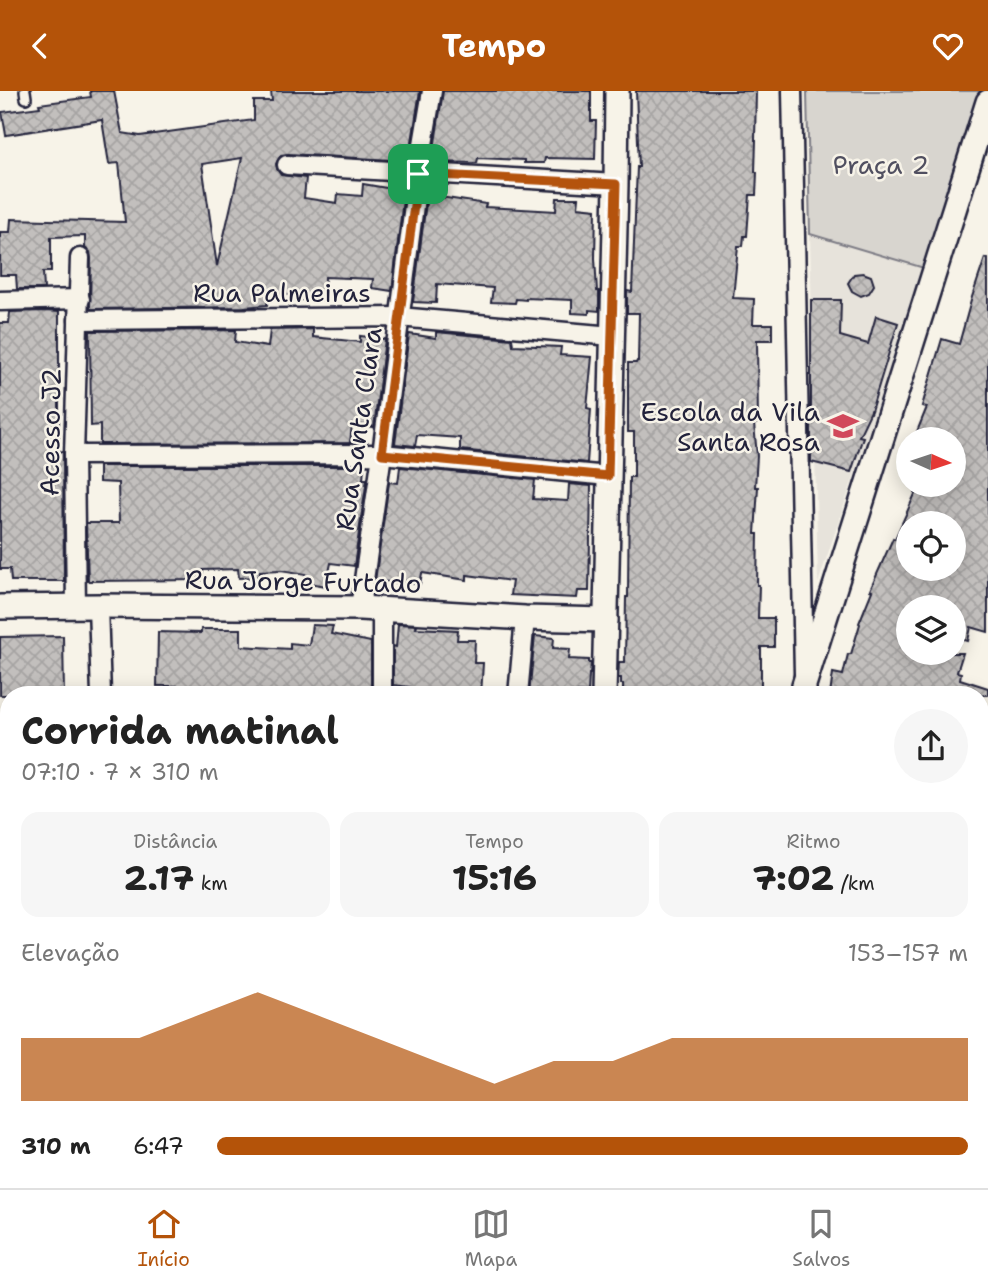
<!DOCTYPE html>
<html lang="pt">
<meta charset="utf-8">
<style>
body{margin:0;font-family:"Shantell Sans",sans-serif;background:#f6f6f6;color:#222;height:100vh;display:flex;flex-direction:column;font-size:26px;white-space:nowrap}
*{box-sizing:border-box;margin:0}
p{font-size:23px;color:#767676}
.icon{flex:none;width:38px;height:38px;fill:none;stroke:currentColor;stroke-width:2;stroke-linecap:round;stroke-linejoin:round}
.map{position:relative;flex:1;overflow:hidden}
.drawer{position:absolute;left:0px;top:595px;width:989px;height:502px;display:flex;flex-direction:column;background:#fff;border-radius:28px 28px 0 0;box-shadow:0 4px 18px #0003}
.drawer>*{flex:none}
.needle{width:46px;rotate:93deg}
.controls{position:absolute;left:896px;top:336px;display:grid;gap:14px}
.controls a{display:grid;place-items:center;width:70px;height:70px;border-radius:50%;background:#fff;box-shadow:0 4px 18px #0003;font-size:35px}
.pin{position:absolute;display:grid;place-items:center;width:60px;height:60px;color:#fff;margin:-30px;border-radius:14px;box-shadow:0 4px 10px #0006}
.round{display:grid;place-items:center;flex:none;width:74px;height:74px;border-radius:37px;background:#f6f6f6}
.headline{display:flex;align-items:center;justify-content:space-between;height:119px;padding:0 21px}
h1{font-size:38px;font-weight:700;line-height:52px}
.stats{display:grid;grid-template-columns:repeat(3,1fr);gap:10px;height:119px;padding:7px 21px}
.stats div{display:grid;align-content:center;border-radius:18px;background:#f6f6f6;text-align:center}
.stats b{font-size:35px;font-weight:700}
.stats small{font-size:19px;font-weight:400}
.stats p{font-size:19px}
.chart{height:196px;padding:14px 21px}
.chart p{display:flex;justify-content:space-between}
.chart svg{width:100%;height:126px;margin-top:7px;fill:#b45309;opacity:.7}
ul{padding:0 21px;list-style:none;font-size:23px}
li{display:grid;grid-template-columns:112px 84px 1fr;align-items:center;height:52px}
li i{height:18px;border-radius:9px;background:#b45309}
header{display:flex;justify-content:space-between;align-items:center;height:91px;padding:0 21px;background:#b45309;color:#fff;font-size:32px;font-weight:700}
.menu{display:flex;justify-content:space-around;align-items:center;height:98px;border-top:2px solid #e0e0e0;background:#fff;font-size:19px;color:#767676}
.menu a{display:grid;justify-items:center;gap:4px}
.menu .current{color:#b45309}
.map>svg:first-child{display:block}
.built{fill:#e7e3db}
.green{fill:#d8d5cf;stroke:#7d7c85;stroke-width:2}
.building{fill:url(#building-cross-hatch);stroke:#22223b;stroke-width:2;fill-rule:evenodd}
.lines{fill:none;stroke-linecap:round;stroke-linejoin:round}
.service-casing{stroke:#22223b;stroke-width:14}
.minor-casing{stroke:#22223b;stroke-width:23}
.tertiary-casing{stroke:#22223b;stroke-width:28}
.service{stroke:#f7f3e8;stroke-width:9}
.minor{stroke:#f7f3e8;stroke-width:18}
.tertiary{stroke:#f7f3e8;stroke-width:23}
.route-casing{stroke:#fff;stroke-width:14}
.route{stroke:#b45309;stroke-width:9}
.labels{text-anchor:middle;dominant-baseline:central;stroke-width:5;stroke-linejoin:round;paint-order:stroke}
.park-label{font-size:26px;fill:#504f60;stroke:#f7f3e8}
.street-label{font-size:26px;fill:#22223b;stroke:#f7f3e8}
.poi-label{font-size:26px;fill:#22223b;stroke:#f7f3e8;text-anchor:end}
</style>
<header><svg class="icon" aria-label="back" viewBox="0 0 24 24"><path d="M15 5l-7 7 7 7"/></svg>Tempo<svg class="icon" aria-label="heart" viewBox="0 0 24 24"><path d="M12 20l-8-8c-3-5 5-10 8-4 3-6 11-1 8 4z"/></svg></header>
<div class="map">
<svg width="988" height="1097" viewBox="0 0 988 1097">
<defs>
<pattern id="building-cross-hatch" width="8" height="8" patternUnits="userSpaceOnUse" patternTransform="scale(1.75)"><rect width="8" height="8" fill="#c2bfbd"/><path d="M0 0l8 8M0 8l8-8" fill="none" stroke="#a6a4a3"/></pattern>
</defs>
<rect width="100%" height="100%" fill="#f7f3e8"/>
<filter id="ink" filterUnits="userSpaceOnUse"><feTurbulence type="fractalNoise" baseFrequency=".0143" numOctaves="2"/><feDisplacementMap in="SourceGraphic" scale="14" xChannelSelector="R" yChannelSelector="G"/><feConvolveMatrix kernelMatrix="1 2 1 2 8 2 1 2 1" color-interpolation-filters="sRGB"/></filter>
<g filter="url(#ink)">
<polygon class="built" points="810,143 924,177 818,492"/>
<polygon class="green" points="807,0 980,0 924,177 810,143"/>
<g class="building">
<path d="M90 0H114L122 42 140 45 254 29V10H272L271 0H420L409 70 288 63 281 64 276 73 277 78 281 84 306 87 304 107 337 112 338 103 362 105 363 93 404 100 392 200 372 197 373 188 325 186 324 209H302V206L269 201 267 214 244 216 90 218 91 167 90 161 85 157V145L51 146V181H43L44 198H17L16 184H0V141H10L11 128 125 131 119 72 109 73 102 29 6 44 2 21 40 16 39 13 91 6ZM242 67 217 175 202 73Z"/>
<polygon points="443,0 591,0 591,30 596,30 595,68 545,67 544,72 524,72 524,69 478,67 477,72 432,71"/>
<polygon points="636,0 756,0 755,49 756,49 755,81 757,81 756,104 750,104 747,145 744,145 743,155 738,155 733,207 754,208 753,233 772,233 772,249 757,249 758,332 754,333 757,365 755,396 758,396 755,443 758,443 757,494 759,494 758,527 774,527 774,556 761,556 761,604 623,604 623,593 621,593 621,587 618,587 619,571 625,571 626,506 628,506 629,386 634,386 634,341 628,341 628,272 636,272 637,270 638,270 639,222 627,222 627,200 632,201 637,76 639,76"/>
<polygon points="427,104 486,113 485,116 556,120 557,107 579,107 578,116 596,118 595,167 597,200 599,200 599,220 589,219 589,223 572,222 572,209 526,207 526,209 516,208 515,212 491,211 493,197 437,193 436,212 413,211"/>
<path d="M985 167 988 168V541L971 536 968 550 954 546V516H908V562H963L957 581 961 582 960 588 988 597V604H830L833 582 843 584 848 563H851L860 533 859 532 872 500 870 499 893 447 895 448 919 394H954V348H914L927 316 922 315 942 248 959 253 972 206ZM908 432H954V478H908Z"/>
<polygon points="863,182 871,185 874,194 869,202 861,205 852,200 848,192 854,183"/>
<polygon points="811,209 841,209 840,245 868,253 876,225 898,232 871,320 859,345 863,346 851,381 811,371"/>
<polygon points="45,220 59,221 59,361 63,360 64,490 11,490 10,478 0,478 0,232 9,232 10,221"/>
<polygon points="313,238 313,246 360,251 360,245 385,248 374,336 352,333 350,352 100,353 100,334 91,335 90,240 236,239 235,251 268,256 270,239"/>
<polygon points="436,241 512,248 513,254 561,256 560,264 592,266 587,317 591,318 587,372 460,359 460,347 417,344 415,355 395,353 409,243 436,247"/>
<polygon points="99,375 364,375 363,388 367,388 354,475 331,472 326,495 304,491 306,483 281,479 260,480 260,486 239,487 238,478 203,479 203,489 88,490 86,432 119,432 118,392 99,391"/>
<polygon points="400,376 535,389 533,408 568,410 569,393 591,395 589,500 578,500 577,507 510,504 512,490 467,484 467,489 422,482 420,493 375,490 389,391 398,392"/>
<polygon points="398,533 417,534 416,537 458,539 457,549 475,549 474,572 483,572 481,604 465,604 446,601 445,604 408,604 410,596 393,594 393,555 396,556"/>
<polygon points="312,534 333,535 331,543 371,551 371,598 368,597 366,604 242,602 242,604 181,604 178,595 157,595 158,541 201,542 201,538 241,538 241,555 290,558 290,552 309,554"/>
<polygon points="63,545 64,604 0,604 0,546"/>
<polygon points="535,545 554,547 553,557 570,558 569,568 589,569 589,572 591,572 590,583 589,583 588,602 578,601 578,604 529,604"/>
</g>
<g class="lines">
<g class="service-casing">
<polyline id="service" points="25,0 26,7"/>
</g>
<g class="minor-casing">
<g id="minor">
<polyline points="792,0 804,583"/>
<polyline points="287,74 616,93"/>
<polyline points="0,210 80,208"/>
<polyline points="78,229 399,226 612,245"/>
<polyline points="74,364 382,363 608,385"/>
<polyline points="76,515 74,364 80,167"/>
<polyline points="98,515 101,604"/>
<polyline points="360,517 382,363 418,83 432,0"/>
<polyline points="382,518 382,604"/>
<polyline points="518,604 525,527"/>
<polyline points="0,674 9,674"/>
<polyline points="0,806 9,805"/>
<polyline points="0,959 9,959"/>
<polyline points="108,1088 108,1097"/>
<polyline points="252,1088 252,1097"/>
<polyline points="385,1088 385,1097"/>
</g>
</g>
<g class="tertiary-casing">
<g id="tertiary">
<polyline points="0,516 98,515 360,517 525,527 606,529"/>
<polyline points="604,604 616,93 617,0"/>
<polyline points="804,604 804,594 988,11"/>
<polyline points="814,1088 814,1097"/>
<polyline points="595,1097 595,1088"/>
</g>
</g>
<use href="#service" class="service"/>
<use href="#minor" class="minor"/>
<use href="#tertiary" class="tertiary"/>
</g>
</g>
<g class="lines" filter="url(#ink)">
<g class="route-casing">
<polygon id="route" points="418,83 616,93 608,385 382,363"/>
</g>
<use href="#route" class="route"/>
</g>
<defs>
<g id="school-bare" transform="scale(2.415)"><path d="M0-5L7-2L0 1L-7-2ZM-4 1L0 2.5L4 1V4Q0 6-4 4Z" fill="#d1495b" stroke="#f7f3e8" stroke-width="2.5" paint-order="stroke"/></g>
</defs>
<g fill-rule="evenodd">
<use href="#school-bare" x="843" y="335"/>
</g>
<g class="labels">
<g class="park-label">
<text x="881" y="73">Praça 2</text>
</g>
<g class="street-label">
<text x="282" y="201">Rua Palmeiras</text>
<text transform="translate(358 338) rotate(-82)">Rua Santa Clara</text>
<text transform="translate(50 341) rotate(-89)">Acesso J2</text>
<text transform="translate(303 490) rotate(1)">Rua Jorge Furtado</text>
</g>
<g class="poi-label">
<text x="820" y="320">Escola da Vila<tspan x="820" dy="30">Santa Rosa</tspan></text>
</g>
</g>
</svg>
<div class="controls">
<a><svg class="needle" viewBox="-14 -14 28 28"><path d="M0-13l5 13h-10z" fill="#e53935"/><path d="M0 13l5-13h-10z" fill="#767676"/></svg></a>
<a><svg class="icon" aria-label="locate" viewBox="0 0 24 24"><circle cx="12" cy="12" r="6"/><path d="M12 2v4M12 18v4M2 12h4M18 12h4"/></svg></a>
<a><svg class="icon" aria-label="layers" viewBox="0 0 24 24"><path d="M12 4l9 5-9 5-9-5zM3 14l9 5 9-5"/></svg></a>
</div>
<div class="pin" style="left:418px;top:83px;background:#1e9e55"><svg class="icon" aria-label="arrive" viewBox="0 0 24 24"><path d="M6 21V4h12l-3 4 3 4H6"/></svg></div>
<section class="drawer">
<div class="headline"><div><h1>Corrida matinal</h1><p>07:10 · 7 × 310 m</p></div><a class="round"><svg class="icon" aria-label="share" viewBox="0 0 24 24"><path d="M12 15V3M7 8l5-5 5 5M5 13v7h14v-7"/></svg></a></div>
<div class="stats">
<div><p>Distância</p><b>2.17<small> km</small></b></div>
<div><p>Tempo</p><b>15:16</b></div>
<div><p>Ritmo</p><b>7:02<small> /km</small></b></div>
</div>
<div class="chart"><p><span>Elevação</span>153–157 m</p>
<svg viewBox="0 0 160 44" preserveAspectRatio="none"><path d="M0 44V22L10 22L20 22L30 14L40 6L50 14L60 22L70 30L80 38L90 30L100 30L110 22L120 22L130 22L140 22L150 22L160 22V44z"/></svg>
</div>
<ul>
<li><b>310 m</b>6:47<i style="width:100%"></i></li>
</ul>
</section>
</div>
<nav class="menu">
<a class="current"><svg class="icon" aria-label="home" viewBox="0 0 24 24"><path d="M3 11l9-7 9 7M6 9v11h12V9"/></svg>Início</a>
<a><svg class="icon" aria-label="map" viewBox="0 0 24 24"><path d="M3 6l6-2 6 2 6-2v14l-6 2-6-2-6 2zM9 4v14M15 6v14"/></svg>Mapa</a>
<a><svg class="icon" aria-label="saved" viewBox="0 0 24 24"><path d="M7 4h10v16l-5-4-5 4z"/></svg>Salvos</a>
</nav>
